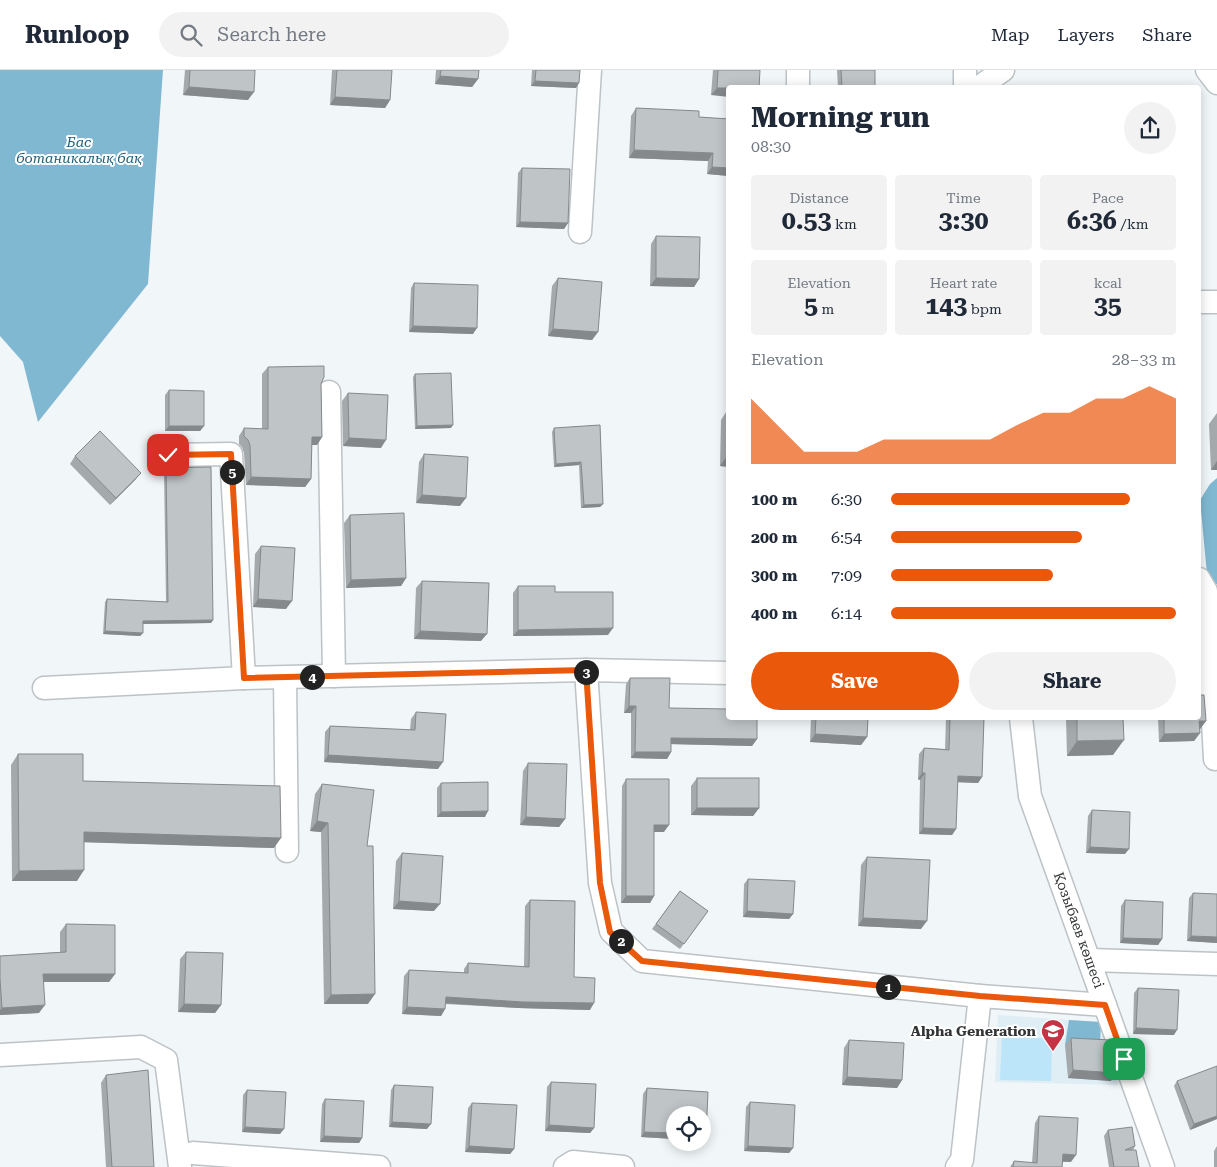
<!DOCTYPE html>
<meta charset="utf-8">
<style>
body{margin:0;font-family:"Roboto Serif",serif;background:#f2f2f3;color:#1f2937;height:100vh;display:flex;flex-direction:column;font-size:19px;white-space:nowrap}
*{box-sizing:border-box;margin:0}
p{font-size:16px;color:#747a83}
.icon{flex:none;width:28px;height:28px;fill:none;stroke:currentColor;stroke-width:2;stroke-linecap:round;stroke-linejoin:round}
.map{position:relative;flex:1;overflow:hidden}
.details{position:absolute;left:726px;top:15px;width:475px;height:635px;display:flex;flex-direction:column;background:#fff;border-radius:5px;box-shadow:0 2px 12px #0003}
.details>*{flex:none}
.buttons{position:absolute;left:666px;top:1036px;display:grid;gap:10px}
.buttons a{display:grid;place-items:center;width:45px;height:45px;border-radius:50%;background:#fff;box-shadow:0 2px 12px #0003;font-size:25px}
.pin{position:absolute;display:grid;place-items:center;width:42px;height:42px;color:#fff;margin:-21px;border-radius:10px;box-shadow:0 2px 8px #0006}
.km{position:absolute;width:25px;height:25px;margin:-12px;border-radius:50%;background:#222;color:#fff;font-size:14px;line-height:25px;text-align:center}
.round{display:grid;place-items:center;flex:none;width:52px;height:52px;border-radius:26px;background:#f2f2f3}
.summary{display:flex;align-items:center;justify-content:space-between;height:85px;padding:0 25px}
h1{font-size:28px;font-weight:700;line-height:38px}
.stats{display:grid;grid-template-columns:repeat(3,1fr);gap:8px;height:85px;padding:5px 25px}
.stats div{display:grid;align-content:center;border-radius:5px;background:#f2f2f3;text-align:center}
.stats b{font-size:25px;font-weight:700}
.stats small{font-size:14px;font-weight:400}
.stats p{font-size:14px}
.chart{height:140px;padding:10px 25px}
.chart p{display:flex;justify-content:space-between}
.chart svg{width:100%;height:90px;margin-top:5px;fill:#ea580c;opacity:.7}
.action{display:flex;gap:10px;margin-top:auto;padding:10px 25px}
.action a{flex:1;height:58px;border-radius:30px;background:#ea580c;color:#fff;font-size:20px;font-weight:700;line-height:58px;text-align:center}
.action a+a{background:#f2f2f3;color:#1f2937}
ul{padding:0 25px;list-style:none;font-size:16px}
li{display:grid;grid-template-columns:80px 60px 1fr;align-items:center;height:38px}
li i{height:12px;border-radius:6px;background:#ea580c}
header{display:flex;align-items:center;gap:30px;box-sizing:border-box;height:70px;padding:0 25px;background:#fff;border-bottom:1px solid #e0e1e3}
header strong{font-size:24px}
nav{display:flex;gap:28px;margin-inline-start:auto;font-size:18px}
.search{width:350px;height:45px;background:#f2f2f3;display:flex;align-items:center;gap:12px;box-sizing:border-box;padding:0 18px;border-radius:28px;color:#747a83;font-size:19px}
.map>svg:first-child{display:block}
.built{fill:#dfedf4}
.green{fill:#bce5f9}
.forest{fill:#80b8d2}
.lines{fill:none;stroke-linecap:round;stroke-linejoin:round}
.minor-casing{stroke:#bcc2c5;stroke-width:25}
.minor{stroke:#fff;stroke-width:22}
.wall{fill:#a4a9ab}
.shaded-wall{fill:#86898b}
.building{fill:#bfc4c7;stroke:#86898b}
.route-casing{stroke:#fff;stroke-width:10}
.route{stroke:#ea580c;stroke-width:6}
.labels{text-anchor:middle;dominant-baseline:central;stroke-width:4;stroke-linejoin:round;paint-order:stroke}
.park-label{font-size:14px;font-style:italic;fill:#1b5f7b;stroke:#fff}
.street-label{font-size:14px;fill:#313334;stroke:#fff}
.poi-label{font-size:14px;font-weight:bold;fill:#313334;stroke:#fff;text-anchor:end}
</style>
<header>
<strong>Runloop</strong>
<div class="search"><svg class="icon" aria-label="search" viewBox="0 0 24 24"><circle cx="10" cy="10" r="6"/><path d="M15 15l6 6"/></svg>Search here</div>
<nav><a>Map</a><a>Layers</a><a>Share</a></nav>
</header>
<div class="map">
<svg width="1217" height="1097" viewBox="0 0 1217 1097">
<rect width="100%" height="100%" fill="#f1f6f9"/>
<polygon class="built" points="998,945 1101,952 1118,1015 995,1012"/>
<polygon class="green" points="1002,965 1052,969 1051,1011 1000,1010"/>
<g class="forest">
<polygon points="0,0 163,0 148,214 38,352 23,292 0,266"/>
<polygon points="1217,408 1217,514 1211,514 1207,504 1200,430 1210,414"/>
<polygon points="1069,950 1101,952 1100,973 1065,975"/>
</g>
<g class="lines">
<g class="minor-casing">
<g id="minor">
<polyline points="1207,0 1217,13"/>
<polyline points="798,18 798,0"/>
<polyline points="965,18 965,0"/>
<polyline points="978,18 1003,0"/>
<polyline points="580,162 590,0"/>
<polyline points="1199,232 1217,232"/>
<polyline points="329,322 334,606"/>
<polyline points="168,385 231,384 244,608"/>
<polyline points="1199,509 1206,521 1215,689"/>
<polyline points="586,600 600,813 611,861 642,891 980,926 1105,935"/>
<polyline points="285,608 287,781"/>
<polyline points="44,618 244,608 586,600 729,603"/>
<polyline points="1021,648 1030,726 1163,1097"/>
<polyline points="1090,890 1217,894"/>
<polyline points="0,985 141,977 166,990 180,1097"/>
<polyline points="193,1083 379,1097"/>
<polyline points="565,1097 573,1092 623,1097"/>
<polyline points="957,1097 962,1090 980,926"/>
</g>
</g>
<use href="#minor" class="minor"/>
</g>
<g class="wall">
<polygon points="185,0 255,0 248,30 183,25"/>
<polygon points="332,0 392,0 390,30 385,38 330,35"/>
<polygon points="436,0 479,0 478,9 472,17 435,14"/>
<polygon points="532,0 580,0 576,18 531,16"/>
<polygon points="713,0 760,0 711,25"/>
<polygon points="837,0 875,0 875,18 838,18"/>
<polygon points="636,38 699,47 729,49 729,106 707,104 708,91 629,88 631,46"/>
<polygon points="522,98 568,153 564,159 516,157 518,103"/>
<polygon points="656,166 699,209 694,217 650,216 651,174"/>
<polygon points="558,208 598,262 592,270 548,266 552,216"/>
<polygon points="414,213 473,264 409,262 411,218"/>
<polygon points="268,297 321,314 322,367 317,375 312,375 311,409 305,417 246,415 244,383 242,377 239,374 239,366 244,358 262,359 262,304"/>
<polygon points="415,304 451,358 415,359 413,307"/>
<polygon points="169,320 204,356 200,361 165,361 165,325"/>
<polygon points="348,323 381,378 343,376 342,331"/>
<polygon points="728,339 729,397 720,396 721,350"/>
<polygon points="1217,343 1217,400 1211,400 1209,354"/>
<polygon points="600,355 603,434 600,437 581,438 579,395 554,397 552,362 554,358"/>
<polygon points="424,384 460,436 416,433 419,392"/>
<polygon points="75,386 141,403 135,410 110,435 70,394"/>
<polygon points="166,398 213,550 211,553 143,554 143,563 140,566 103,564 105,532 107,529 166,532 164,401"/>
<polygon points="350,445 406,508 401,516 346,518 344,453"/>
<polygon points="261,476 286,539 253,537 255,484"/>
<polygon points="422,511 481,571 414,569 416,518"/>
<polygon points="518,516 555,522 608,565 513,566 513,523"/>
<polygon points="630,608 669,638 757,669 752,676 671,674 671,682 667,689 631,688 631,643 624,643 626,614"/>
<polygon points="416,642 438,699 324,692 325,662 330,656 410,660 411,649"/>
<polygon points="811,648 868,648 867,667 861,675 810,672"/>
<polygon points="946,648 984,648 982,707 978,713 957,712 956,759 952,765 919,764 920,710 918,709 919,684 924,678 945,679"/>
<polygon points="1066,648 1123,648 1113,685 1067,686"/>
<polygon points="1158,648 1199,648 1206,651 1200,659 1199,659 1200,663 1194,671 1159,672"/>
<polygon points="18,684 83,711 274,778 84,772 77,811 12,811 11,695"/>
<polygon points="528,693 565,749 559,757 520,755 523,701"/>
<polygon points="697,708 759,738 753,746 691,745 691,716"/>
<polygon points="626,709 664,762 654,762 654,826 650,833 621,833 622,716"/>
<polygon points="441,713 485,747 437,747 437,718"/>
<polygon points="322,714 367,776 368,934 324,934 321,762 310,761 315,724"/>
<polygon points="1092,740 1125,784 1086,783 1088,746"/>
<polygon points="402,783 434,841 393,839 396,791"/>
<polygon points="867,787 921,859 858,856 861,795"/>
<polygon points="748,809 793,844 789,849 743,847 744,814"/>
<polygon points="680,821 708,841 680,879 652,859"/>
<polygon points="1193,823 1217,873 1187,871 1189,828"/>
<polygon points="530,830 574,907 590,940 518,938 445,934 445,939 441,946 402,944 404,906 409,900 464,903 464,899 468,893 524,897 525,836"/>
<polygon points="1125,830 1162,869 1158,875 1120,873 1121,836"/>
<polygon points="66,854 115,904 109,912 43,912 39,943 0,945 0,886 60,882 60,862"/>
<polygon points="186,882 221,935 215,943 178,942 180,889"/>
<polygon points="1138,918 1174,965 1133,964 1134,923"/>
<polygon points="1071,968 1111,1011 1068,1008 1065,975"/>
<polygon points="849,970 902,1010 897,1018 842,1015 844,978"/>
<polygon points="106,1005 154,1097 106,1097 101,1013"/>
<polygon points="1177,1011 1217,1049 1190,1060 1174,1016"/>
<polygon points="551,1012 594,1058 590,1063 545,1061 547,1017"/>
<polygon points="394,1015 427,1059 389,1057 391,1020"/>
<polygon points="647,1018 708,1022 706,1065 702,1070 702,1045 675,1045 675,1069 641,1067 643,1024"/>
<polygon points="247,1020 280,1064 242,1062 243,1025"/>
<polygon points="325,1029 362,1068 359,1073 320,1072 322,1034"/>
<polygon points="750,1032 793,1078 789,1083 744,1081 746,1037"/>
<polygon points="472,1033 514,1079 510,1084 465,1082 468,1038"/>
<polygon points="1039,1046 1071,1092 1063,1092 1062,1097 1010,1097 1014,1091 1032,1093 1035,1053"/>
<polygon points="1108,1060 1135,1076 1133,1080 1139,1097 1109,1097 1104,1066"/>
<polygon points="1217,1076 1217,1097 1214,1097 1214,1081"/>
</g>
<g class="shaded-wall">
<polygon points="440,6 478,9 472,17 435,14"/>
<polygon points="535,11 579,13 576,18 531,16"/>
<polygon points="189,17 254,22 248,30 183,25"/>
<polygon points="717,18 729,18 729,27 711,25"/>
<polygon points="335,27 390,30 385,38 330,35"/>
<polygon points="634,80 713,83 708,91 629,88"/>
<polygon points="712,97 729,98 729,106 707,104"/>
<polygon points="520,152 568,153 564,159 516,157"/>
<polygon points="656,208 699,209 694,217 650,216"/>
<polygon points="413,256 477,258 473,264 409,262"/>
<polygon points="553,259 598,262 592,270 548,266"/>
<polygon points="453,355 451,358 415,359 417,356"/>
<polygon points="169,356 204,356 200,361 165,361"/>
<polygon points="312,367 322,367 317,375 307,375"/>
<polygon points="349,368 386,370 381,378 343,376"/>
<polygon points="727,386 729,386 729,397 720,396"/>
<polygon points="1217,391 1217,400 1211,400"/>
<polygon points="581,392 579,395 554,397 556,394"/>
<polygon points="141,403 135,410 110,435 116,428"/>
<polygon points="251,407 311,409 305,417 246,415"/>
<polygon points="422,425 466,428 460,436 416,433"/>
<polygon points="603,434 600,437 581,438 584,435"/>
<polygon points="406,508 401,516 346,518 351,510"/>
<polygon points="258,529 292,531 286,539 253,537"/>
<polygon points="213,550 211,553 141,554 143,551"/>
<polygon points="613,558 608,565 513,566 518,560"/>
<polygon points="105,561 143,563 140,566 103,564"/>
<polygon points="420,561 487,564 481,571 414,569"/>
<polygon points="629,636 636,636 631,643 624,643"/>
<polygon points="1199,651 1206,651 1200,659 1194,659"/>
<polygon points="1200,663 1194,671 1159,672 1164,664"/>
<polygon points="815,664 867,667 861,675 810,672"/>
<polygon points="671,668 757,669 752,676 667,674"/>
<polygon points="1124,670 1113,685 1067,686 1077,671"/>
<polygon points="635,682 671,682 667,689 631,688"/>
<polygon points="328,685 443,692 438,699 324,692"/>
<polygon points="922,703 925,703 920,710 918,709"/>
<polygon points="958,706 982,707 978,713 953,712"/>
<polygon points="697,738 759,738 753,746 691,745"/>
<polygon points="488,741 485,747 437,747 441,742"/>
<polygon points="526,747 565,749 559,757 520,755"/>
<polygon points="317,751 328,753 321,762 310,761"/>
<polygon points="654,755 669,755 664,762 650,762"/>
<polygon points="923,758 956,759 952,765 919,764"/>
<polygon points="84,762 281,768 274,778 76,772"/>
<polygon points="1090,777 1129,779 1125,784 1086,783"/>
<polygon points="84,800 77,811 12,811 19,801"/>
<polygon points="626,826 654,826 650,833 621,833"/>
<polygon points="399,831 440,834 434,841 393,839"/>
<polygon points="747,841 793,844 789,849 743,847"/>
<polygon points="863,848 927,851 921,859 858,856"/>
<polygon points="1191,866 1217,867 1217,873 1187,871"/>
<polygon points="1123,868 1162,869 1158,875 1120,873"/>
<polygon points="43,904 115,904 109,912 37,912"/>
<polygon points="375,924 368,934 324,934 331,925"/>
<polygon points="446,927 594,933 590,940 518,938 441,933"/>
<polygon points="184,934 221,935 215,943 178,942"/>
<polygon points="45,935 39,943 0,945 0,940 2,938"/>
<polygon points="407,937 445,939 441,946 402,944"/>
<polygon points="1136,958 1177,960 1174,965 1133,964"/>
<polygon points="1073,1000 1116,1003 1111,1011 1068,1008"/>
<polygon points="847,1007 902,1010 897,1018 842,1015"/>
<polygon points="1217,1046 1217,1049 1190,1060 1194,1054"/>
<polygon points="392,1052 431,1054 427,1059 389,1057"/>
<polygon points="549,1055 594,1058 590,1063 545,1061"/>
<polygon points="245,1057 284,1059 280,1064 242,1062"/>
<polygon points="644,1062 675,1063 675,1069 641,1067"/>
<polygon points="324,1066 362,1068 359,1073 320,1072"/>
<polygon points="469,1076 514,1079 510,1084 465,1082"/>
<polygon points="748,1076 793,1078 789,1083 744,1081"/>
<polygon points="1063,1084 1076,1085 1071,1092 1058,1091"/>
</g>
<g class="building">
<polygon points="190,0 255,0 254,22 189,17"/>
<polygon points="337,0 392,0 390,30 335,27"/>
<polygon points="441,0 479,0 478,9 440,6"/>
<polygon points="536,0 580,0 579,13 535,11"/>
<polygon points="718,0 760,0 759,18 717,18"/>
<polygon points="841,0 875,0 875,18 842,18"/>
<polygon points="636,38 699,41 699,47 729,49 729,98 712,97 713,83 634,80"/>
<polygon points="522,98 570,99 568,153 520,152"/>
<polygon points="656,166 700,167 699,209 656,208"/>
<polygon points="558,208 602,212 598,262 553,259"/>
<polygon points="414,213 478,215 477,258 413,256"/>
<polygon points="324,296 324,307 321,314 322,367 312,367 311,409 251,407 250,375 248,370 244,366 244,358 268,359 268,297"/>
<polygon points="451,303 453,355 417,356 415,304"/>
<polygon points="169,320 204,321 204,356 169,356"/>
<polygon points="348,323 388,325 386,370 349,368"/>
<polygon points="728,339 729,339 729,386 727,386"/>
<polygon points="600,355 603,434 584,435 581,392 556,394 554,358"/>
<polygon points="100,361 141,403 116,428 75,386"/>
<polygon points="424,384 468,387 466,428 422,425"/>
<polygon points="211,397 213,550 143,551 143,563 105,561 107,529 168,532 166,398"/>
<polygon points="404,443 406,508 351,510 350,445"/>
<polygon points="261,476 295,478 292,531 258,529"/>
<polygon points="422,511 489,513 487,564 420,561"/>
<polygon points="518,516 555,516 555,522 613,522 613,558 518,560"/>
<polygon points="630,608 670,608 669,638 729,639 729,648 757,648 757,669 671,668 671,682 635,682 636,636 629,636"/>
<polygon points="1199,625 1204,625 1206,651 1199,651 1200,663 1164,664 1164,648 1199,648"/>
<polygon points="416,642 446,644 443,692 328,685 330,656 415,660"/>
<polygon points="816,648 868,648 867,667 815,664"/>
<polygon points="950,648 984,648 982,707 958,706 956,759 923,758 925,703 922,703 924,678 949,680"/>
<polygon points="1077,648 1123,648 1124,670 1077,671"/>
<polygon points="18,684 83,684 83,711 280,716 281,768 84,762 84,800 19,801"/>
<polygon points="528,693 567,694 565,749 526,747"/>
<rect x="697" y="708" width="62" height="30"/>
<polygon points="626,709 669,709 669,755 654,755 654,826 626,826"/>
<polygon points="488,712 488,741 441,742 441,713"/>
<polygon points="322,714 374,720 367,776 373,776 375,924 331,925 328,753 317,751"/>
<polygon points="1092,740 1130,742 1129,779 1090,777"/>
<polygon points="402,783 443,786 440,834 399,831"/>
<polygon points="867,787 930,790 927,851 863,848"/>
<polygon points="748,809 795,811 793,844 747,841"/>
<polygon points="680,821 708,841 684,874 656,854"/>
<polygon points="1193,823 1217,824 1217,867 1191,866"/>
<polygon points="530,830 575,831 574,907 595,908 594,933 523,932 446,927 445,939 407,937 409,900 468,903 468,893 529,897"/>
<polygon points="1125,830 1163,832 1162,869 1123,868"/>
<polygon points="66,854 115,855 115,904 43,904 45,935 2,938 0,909 0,886 66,882"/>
<polygon points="186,882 223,883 221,935 184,934"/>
<polygon points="1138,918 1179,920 1177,960 1136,958"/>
<polygon points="1071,968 1110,970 1116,1003 1073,1000"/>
<polygon points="849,970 904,973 902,1010 847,1007"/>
<polygon points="1217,996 1217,1046 1194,1054 1177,1011"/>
<polygon points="148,1000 154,1097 112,1097 106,1005"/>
<polygon points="551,1012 596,1014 594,1058 549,1055"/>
<polygon points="394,1015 433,1017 431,1054 392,1052"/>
<polygon points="647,1018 708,1022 706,1065 702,1065 702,1045 675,1045 675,1063 644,1062"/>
<polygon points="247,1020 286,1022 284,1059 245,1057"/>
<polygon points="325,1029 364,1031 362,1068 324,1066"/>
<polygon points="750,1032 795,1035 793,1078 748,1076"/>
<polygon points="472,1033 517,1035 514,1079 469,1076"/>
<polygon points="1039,1046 1078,1048 1076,1085 1063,1084 1062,1097 1013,1097 1014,1091 1037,1093"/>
<polygon points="1132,1057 1135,1076 1125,1080 1136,1080 1139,1097 1114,1097 1108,1060"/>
</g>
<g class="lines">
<g class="route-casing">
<polyline id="route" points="168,385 231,384 244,608 586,600 600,813 610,862 642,891 980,926 1105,935 1124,989"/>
</g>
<use href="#route" class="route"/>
</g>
<defs>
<g id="school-pin" transform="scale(1.25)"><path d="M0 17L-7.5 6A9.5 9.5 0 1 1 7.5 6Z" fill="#c43444" stroke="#fff"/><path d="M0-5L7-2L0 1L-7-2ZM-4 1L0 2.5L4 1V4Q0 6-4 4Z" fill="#fff"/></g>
</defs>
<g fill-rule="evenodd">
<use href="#school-pin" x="1053" y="961"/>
</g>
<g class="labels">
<g class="park-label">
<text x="79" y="72">Бас<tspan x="79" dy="16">ботаникалық бақ</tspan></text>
</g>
<g class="street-label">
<text transform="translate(1079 860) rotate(70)">Қозыбаев көшесі</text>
</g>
<g class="poi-label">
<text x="1036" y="961">Alpha Generation</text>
</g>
</g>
</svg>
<div class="buttons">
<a><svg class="icon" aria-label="locate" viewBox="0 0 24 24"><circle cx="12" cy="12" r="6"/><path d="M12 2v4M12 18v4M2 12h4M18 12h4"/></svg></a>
</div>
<div class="pin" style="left:1124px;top:989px;background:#1e9e55"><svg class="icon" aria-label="arrive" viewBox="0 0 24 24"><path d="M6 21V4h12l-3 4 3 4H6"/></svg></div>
<div class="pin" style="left:168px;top:385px;background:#d93025"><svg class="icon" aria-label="check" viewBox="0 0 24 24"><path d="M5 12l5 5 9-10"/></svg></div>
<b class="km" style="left:888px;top:917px">1</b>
<b class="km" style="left:621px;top:871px">2</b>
<b class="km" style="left:586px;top:602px">3</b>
<b class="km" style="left:312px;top:607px">4</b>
<b class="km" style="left:232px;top:402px">5</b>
<section class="details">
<div class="summary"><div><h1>Morning run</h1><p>08:30</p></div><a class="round"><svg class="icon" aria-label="share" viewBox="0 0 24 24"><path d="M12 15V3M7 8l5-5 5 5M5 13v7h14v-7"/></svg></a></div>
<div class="stats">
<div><p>Distance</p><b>0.53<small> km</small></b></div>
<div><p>Time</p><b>3:30</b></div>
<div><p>Pace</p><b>6:36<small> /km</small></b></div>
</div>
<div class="stats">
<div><p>Elevation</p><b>5<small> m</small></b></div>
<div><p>Heart rate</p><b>143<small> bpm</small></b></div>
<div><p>kcal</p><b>35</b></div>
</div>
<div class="chart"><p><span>Elevation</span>28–33 m</p>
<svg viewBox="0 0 160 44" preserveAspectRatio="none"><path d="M0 44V12L10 25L20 38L30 38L40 38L50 32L60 32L70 32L80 32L90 32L100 25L110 19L120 19L130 12L140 12L150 6L160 12V44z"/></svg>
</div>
<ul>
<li><b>100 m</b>6:30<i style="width:84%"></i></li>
<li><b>200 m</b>6:54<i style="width:67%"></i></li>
<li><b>300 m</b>7:09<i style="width:57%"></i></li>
<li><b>400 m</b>6:14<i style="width:100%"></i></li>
</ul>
<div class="action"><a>Save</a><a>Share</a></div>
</section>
</div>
